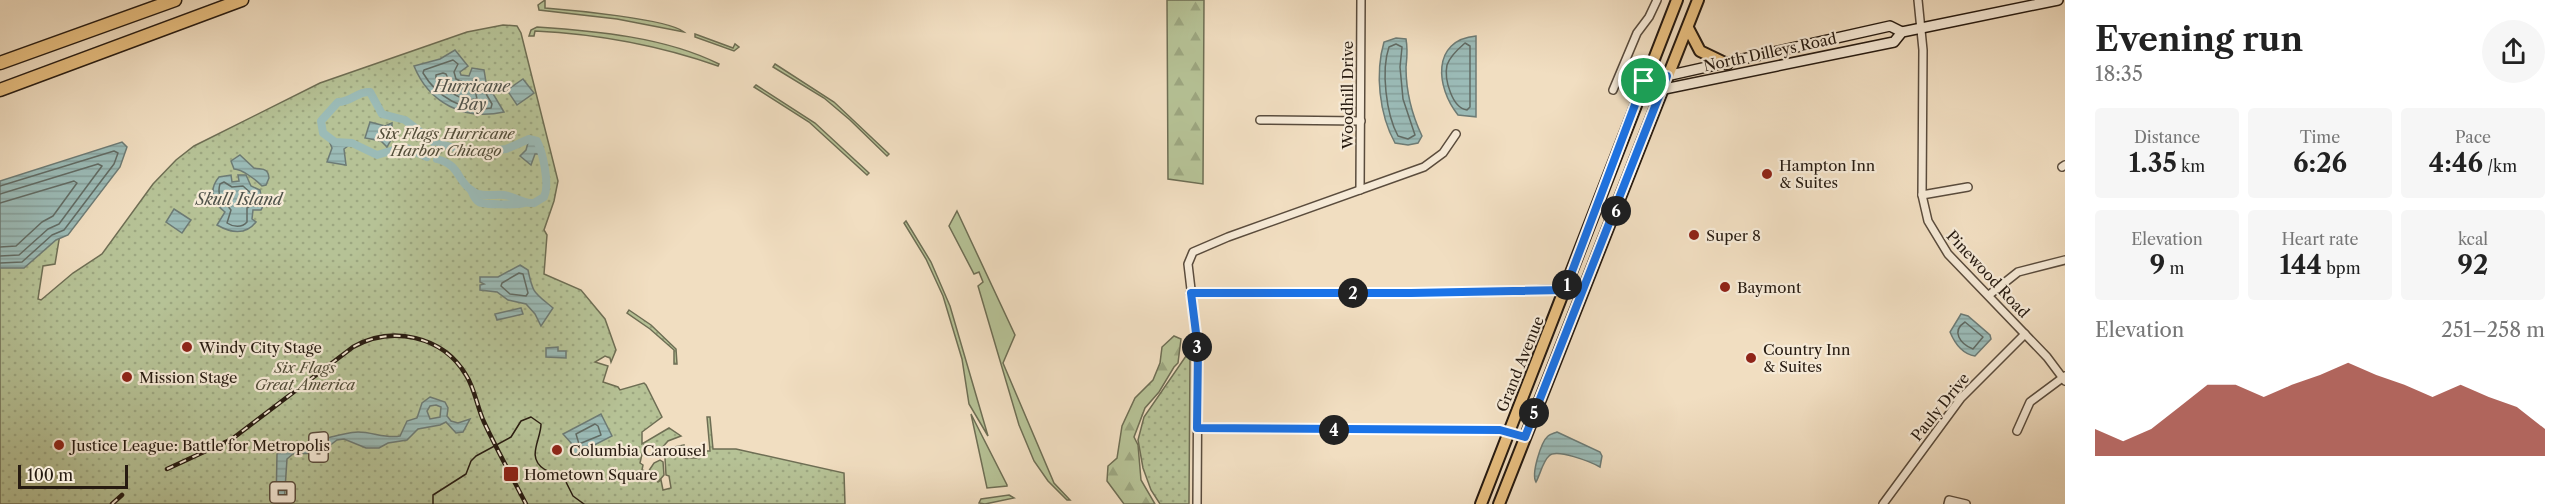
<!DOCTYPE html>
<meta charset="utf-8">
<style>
body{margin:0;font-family:"Libre Caslon Text",serif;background:#f6f6f6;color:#222;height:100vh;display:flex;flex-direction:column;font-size:22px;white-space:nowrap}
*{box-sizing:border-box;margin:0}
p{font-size:20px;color:#767676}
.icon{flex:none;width:33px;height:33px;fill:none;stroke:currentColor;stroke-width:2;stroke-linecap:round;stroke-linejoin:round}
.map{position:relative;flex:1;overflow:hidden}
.sheet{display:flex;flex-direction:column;background:#fff;width:510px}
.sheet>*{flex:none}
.scale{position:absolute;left:18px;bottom:15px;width:110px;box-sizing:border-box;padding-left:6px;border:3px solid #271b11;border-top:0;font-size:16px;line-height:21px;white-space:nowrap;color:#271b11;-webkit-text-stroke:4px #f6ead7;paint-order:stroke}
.pin{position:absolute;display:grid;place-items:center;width:51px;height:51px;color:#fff;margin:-26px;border:3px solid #fff;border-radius:50%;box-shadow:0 2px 6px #0007}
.km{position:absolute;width:30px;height:30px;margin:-15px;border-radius:50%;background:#222;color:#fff;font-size:16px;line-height:30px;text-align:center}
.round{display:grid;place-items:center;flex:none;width:63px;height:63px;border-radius:32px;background:#f6f6f6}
.summary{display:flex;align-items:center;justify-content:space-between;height:102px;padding:0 30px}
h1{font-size:33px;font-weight:700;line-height:45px}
.stats{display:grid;grid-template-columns:repeat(3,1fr);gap:9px;height:102px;padding:6px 30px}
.stats div{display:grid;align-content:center;border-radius:6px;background:#f6f6f6;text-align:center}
.stats b{font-size:26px;font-weight:700}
.stats small{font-size:16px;font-weight:400}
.stats p{font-size:16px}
.chart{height:168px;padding:12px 30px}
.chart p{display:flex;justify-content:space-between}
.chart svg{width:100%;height:108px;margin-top:6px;fill:#8f2418;opacity:.7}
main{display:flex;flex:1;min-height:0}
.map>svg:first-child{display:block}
.grass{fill:#b6c296;stroke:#6e6e54;stroke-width:1.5}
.forest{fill:url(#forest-firs);stroke:#6e6e54;stroke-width:1.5}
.park{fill:url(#park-dots);stroke:#6e6e54;stroke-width:1.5}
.water{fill:url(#water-rules);stroke:#6d7b75;stroke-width:1.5;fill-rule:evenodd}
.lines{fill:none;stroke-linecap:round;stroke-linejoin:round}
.shore{stroke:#616b64;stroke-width:1.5}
.canal{stroke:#9bbbb7;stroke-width:8}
.street-casing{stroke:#5a4c3d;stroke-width:10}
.secondary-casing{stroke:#271b11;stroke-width:12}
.primary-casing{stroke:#271b11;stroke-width:14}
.highway-casing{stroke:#271b11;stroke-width:15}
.street{stroke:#f6ead7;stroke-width:7}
.secondary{stroke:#f6ead7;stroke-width:9}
.primary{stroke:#e8bf80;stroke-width:10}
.highway{stroke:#e8bf80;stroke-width:12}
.tram{stroke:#271b11;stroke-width:1.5}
.rail-casing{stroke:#271b11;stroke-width:4.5}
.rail{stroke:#f6ead7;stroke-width:2;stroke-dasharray:7;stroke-linecap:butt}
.route-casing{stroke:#fff;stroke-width:12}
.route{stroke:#1a73e8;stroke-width:8}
.poi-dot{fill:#8f2418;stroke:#f6ead7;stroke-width:2}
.labels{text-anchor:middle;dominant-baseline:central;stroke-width:4.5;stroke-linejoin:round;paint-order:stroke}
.street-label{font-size:15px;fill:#271b11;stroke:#f6ead7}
.park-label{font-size:15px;font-style:italic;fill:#524d39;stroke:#f6ead7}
.poi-label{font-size:15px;fill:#271b11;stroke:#f6ead7;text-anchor:start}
.water-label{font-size:16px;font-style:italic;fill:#50534b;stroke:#f6ead7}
</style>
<main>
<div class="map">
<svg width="2065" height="504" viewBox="0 0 2065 504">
<defs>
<pattern id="forest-firs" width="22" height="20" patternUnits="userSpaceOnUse" patternTransform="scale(1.5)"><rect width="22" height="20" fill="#b6c296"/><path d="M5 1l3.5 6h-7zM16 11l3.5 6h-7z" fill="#9ca680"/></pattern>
<pattern id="park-dots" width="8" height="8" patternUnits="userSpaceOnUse" patternTransform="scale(1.5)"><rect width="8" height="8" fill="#b6c296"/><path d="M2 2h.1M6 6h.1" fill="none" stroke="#9ca680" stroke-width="1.8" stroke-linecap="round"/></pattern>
<pattern id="water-rules" width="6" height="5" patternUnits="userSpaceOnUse" patternTransform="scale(1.5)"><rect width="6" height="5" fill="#9bbbb7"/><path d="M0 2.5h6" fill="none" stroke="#86a09c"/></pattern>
</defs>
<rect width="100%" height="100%" fill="#f1dec1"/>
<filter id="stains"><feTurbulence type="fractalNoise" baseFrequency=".00333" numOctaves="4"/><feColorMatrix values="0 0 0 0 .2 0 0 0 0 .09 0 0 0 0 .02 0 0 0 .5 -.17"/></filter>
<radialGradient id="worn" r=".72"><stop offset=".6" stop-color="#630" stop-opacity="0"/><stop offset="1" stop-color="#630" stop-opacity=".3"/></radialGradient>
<g class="grass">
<path d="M545 0V8C571 10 669 19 684 32L617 19 539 10 538 5Z"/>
<path d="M537 27C596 31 665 37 719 64L718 66C658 45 598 34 535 31L534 36H529L531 30Z"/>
<polygon points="695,34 733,48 735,44 739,47 734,51 695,37"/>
<polygon points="775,64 834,102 889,154 887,156 850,120 824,98 773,67"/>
<polygon points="756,85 815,123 869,173 867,175 809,122 754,87"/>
<polygon points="957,211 1015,335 1003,363 1054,483 1070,500 1067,500 1048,481 1034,461 1019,425 978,286 983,282 979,272 974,274 949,226"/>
<polygon points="906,221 931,262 950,306 988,436 969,404 962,359 943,296 926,259 904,223"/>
<polygon points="971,414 1007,485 1007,486 987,488"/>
<polygon points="660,460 663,462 664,475 658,482 648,472 654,463"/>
<polygon points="1009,495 1014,498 985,504 979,503 981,499"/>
</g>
<g class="forest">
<polygon points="1167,0 1204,0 1203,184 1168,179"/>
<polygon points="1174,336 1181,339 1178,363 1174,367 1159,392 1145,408 1134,437 1138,445 1141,480 1155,504 1124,504 1107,481 1108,466 1117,458 1122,426 1135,398 1153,380 1160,363 1162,347"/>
</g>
<g class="park">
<polygon points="503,25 517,26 521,33 558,181 554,201 544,230 547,235 544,274 581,290 605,319 616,350 611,362 610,358 605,356 595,362 608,366 603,382 618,387 620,390 644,383 646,385 662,417 642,432 642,444 669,428 681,436 668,441 661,449 644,445 640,463 643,465 642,470 648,472 658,482 661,480 663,490 671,488 669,476 666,475 665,458 675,447 684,445 684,458 697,458 698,451 710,451 707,417 710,417 713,449 736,449 844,473 845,504 0,504 0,183 61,228 55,264 43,266 38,299 41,300 73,273 102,254 153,184 176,160 194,146 320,83 467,32"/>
<polygon points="629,310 651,325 676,349 677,364 674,364 674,350 650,329 627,313"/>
<polygon points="1186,356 1190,356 1189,504 1160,504 1151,490 1143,468 1138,440 1144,417"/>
</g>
<g class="water">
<path d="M1476 36V117L1458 115C1436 88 1431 40 1476 36Z"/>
<path d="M1396 38 1406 39C1408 50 1407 57 1406 67 1406 90 1412 115 1422 136L1418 143 1408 145 1395 143C1379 114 1375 73 1384 42Z"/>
<path d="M455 50 468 66 460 72 461 75 469 76 472 68 484 70 486 82 504 112C464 121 429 103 414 66L440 59Z"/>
<polygon points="523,79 534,93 517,105 507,90"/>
<polygon points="370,122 385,126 392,123 392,138 387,147 381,141 365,138"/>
<polygon points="328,138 352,143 344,149 346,165 327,162 332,148"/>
<polygon points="529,139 537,141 542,154 535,154 531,165 520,156 526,150"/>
<polygon points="122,142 127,147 120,167 68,235 56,240 24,268 0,268 0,181"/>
<path d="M240 155 254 168C262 170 268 167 269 178L266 185 262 186C256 180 242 169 234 169L231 161Z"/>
<path d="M231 175 232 182 239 181 238 175H246L251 186 260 190 263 206 261 210H253L252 219 256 222C245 236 231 233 217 225L225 212C213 203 208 190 219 177Z"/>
<polygon points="174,209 191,220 182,233 166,222"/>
<path d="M520 265 528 270C533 294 534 292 553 308L541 326 535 314 526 304 508 300 497 292 480 290V285L484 284 480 282V277H498Z"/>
<polygon points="521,308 523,314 497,320 495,314"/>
<path d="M1961 314 1968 316 1990 335 1991 339 1975 356C1962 354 1955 344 1950 332Z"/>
<polygon points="558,347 558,351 566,351 566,358 546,357 546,348"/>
<path d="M430 397 445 402 448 408 447 416 451 421 458 423 470 419 463 432 456 433 446 422 440 425 418 429 407 440 388 443 379 448H366L344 439 337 440 320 453 293 454 287 459 284 504H276L277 454C284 448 347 432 358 432 373 432 386 439 400 436L407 421 417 418 422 403ZM436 405 441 407 440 417 430 419 427 411 430 406Z"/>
<polygon points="601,414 612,436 573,456 572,444 563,434"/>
<path d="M1557 432 1600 452 1602 456 1600 467C1591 462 1556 448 1549 456 1543 461 1540 475 1536 482 1531 474 1541 442 1548 436 1550 434 1555 433 1557 432Z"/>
</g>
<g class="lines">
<g class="shore">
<path d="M1465 43 1470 46V107L1467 110C1452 108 1444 79 1447 65 1450 56 1458 49 1465 43Z"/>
<path d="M1396 44 1402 47 1400 67 1403 99 1415 135 1408 139 1398 136C1386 114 1381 70 1389 47Z"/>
<path d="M453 60 458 64 454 72 456 79 465 83 478 80 492 104 491 108C463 112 437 97 423 73L424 70Z"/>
<path d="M443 73 446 74C451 89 461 90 475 90L477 99C461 102 446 90 436 78V75Z"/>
<path d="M224 182 232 187 243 186 255 197V203L247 208V222C242 228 233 227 227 223L231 210C224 201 216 197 220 184Z"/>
<polyline points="0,186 114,151 118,153 114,164 64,230 52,235 22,262 0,263"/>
<polyline points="0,194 98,164 102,166 59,224 48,229 19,255 0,256"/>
<polyline points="0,203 74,181 77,183 53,216 42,222 16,246 0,247"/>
<polygon points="519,273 523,274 528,293 526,296 510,294 501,286 502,283"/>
<path d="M1965 322 1983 337 1973 349C1960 344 1951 331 1965 322Z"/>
<polygon points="595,424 598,426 601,435 579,444 576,434"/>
</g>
<g class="canal">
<path d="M520 143 529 139 537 141C543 153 550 185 544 197L534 203"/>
<polyline points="440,144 475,153 506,149 518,144"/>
<path d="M427 157 404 147 377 155 352 143 335 142 323 133 321 121 338 102C352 102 357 91 370 92L382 114 405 120 433 142"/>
<path d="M437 159C460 165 456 179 471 190 481 198 493 194 504 195 514 196 521 203 531 203"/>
<path d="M471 190C473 195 475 200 479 202 484 205 518 205 524 203"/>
</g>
<g class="street-casing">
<g id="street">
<polyline points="1918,0 1923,50 1922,195 1928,221 1948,254 2047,357 2065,381"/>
<polyline points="1613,90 1637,33 1649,17 1657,0"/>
<polyline points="1260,120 1361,121"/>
<polyline points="2062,167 2065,165"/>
<polyline points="1360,190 1361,0"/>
<polyline points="1922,195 1968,187"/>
<polyline points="1190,293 1460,293 1585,288"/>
<polyline points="1989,295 2018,272 2065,260"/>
<polyline points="1197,428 1499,430 1525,437"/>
<polyline points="2017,431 2030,402 2065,376"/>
<polygon points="324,436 324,458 313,458 313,437"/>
<rect x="274" y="486" width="17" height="13"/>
<polyline points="1197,504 1198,349 1188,264 1193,252 1228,237 1424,167 1443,153 1456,134"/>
<polyline points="1883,504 1961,398 2025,334"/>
<polyline points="1948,504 1949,500 1966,504"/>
</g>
</g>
<g class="secondary-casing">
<g id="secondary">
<polyline points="1644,81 1890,26 1902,32"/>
<polyline points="1640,94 1894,42 1902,32 2058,0"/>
</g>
</g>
<g class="primary-casing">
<g id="primary">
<polyline points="1688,28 1700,51 1727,64"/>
<polyline points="1481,504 1677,0"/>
<polyline points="1499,504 1698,0"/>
</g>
</g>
<g class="highway-casing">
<g id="highway">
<polyline points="0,63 175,0"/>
<polyline points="0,90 242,0"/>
</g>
</g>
<use href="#street" class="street"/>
<use href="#secondary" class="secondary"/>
<use href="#primary" class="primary"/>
<use href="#highway" class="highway"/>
<path class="tram" d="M433 504V495L466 474 471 461 476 456 511 437 521 421 531 417 541 424C541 440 526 457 544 469 550 473 557 473 563 476L573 496 584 504"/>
<g class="rail-casing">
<g id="rail">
<path d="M167 469 232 439 353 347C392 325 443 336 466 375 475 389 477 407 484 422 497 450 512 477 526 504"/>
<polyline points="112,504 122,495"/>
</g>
</g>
<use href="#rail" class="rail"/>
</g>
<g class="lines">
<g class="route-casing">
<polygon id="route" points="1667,76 1525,437 1500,430 1197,428 1198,349 1191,293 1411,293 1565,290 1644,81"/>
</g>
<use href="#route" class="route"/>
</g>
<g class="poi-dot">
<circle cx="1767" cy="174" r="6"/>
<circle cx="1694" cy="235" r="6"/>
<circle cx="1725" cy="287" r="6"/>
<circle cx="187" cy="347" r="6"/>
<circle cx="1751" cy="358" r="6"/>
<circle cx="127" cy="377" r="6"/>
<circle cx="59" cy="445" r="6"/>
<circle cx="557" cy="450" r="6"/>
<rect x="503" y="466" width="16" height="16" rx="3"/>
</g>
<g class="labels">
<g class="street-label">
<text transform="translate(1770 52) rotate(-12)">North Dilleys Road</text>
<text transform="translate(1347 95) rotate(-90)">Woodhill Drive</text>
<text transform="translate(1988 274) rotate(47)">Pinewood Road</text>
<text transform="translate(1520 364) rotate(-68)">Grand Avenue</text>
<text transform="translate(1940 407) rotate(-51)">Pauly Drive</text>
</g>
<g class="park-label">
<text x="446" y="133">Six Flags Hurricane<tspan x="446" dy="17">Harbor Chicago</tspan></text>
<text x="305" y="367">Six Flags<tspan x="305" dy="17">Great America</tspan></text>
</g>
<g class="poi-label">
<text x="1779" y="165">Hampton Inn<tspan x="1779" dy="17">&amp; Suites</tspan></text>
<text x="1706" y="235">Super 8</text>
<text x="1737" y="287">Baymont</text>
<text x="199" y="347">Windy City Stage</text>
<text x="1763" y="349">Country Inn<tspan x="1763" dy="17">&amp; Suites</tspan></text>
<text x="139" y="377">Mission Stage</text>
<text x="71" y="445">Justice League: Battle for Metropolis</text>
<text x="569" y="450">Columbia Carousel</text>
<text x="524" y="474">Hometown Square</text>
</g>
<g class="water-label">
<text x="472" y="86">Hurricane<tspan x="472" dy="18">Bay</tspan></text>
<text x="239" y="199">Skull Island</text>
</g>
</g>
<rect width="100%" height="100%" filter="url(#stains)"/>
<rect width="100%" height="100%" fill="url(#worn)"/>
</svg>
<div class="scale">100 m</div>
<div class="pin" style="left:1644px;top:81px;background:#1e9e55"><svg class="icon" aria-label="arrive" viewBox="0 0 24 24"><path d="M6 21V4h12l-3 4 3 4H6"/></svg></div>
<b class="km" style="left:1567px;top:285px">1</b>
<b class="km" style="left:1353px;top:293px">2</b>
<b class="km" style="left:1197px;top:347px">3</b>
<b class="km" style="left:1334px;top:430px">4</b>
<b class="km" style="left:1534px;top:413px">5</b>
<b class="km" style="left:1616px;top:211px">6</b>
</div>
<section class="sheet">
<div class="summary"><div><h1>Evening run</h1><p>18:35</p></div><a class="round"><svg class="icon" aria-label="share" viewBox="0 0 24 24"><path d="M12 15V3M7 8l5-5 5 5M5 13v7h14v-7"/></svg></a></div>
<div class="stats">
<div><p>Distance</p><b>1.35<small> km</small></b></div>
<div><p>Time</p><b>6:26</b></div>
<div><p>Pace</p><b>4:46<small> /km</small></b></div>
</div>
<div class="stats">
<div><p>Elevation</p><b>9<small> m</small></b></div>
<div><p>Heart rate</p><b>144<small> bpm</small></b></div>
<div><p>kcal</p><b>92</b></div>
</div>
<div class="chart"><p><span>Elevation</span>251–258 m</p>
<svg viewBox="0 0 160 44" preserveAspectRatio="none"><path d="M0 44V33L10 38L20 33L30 24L40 15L50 15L60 20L70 15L80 11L90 6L100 11L110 15L120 20L130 15L140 20L150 24L160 33V44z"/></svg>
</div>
</section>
</main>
